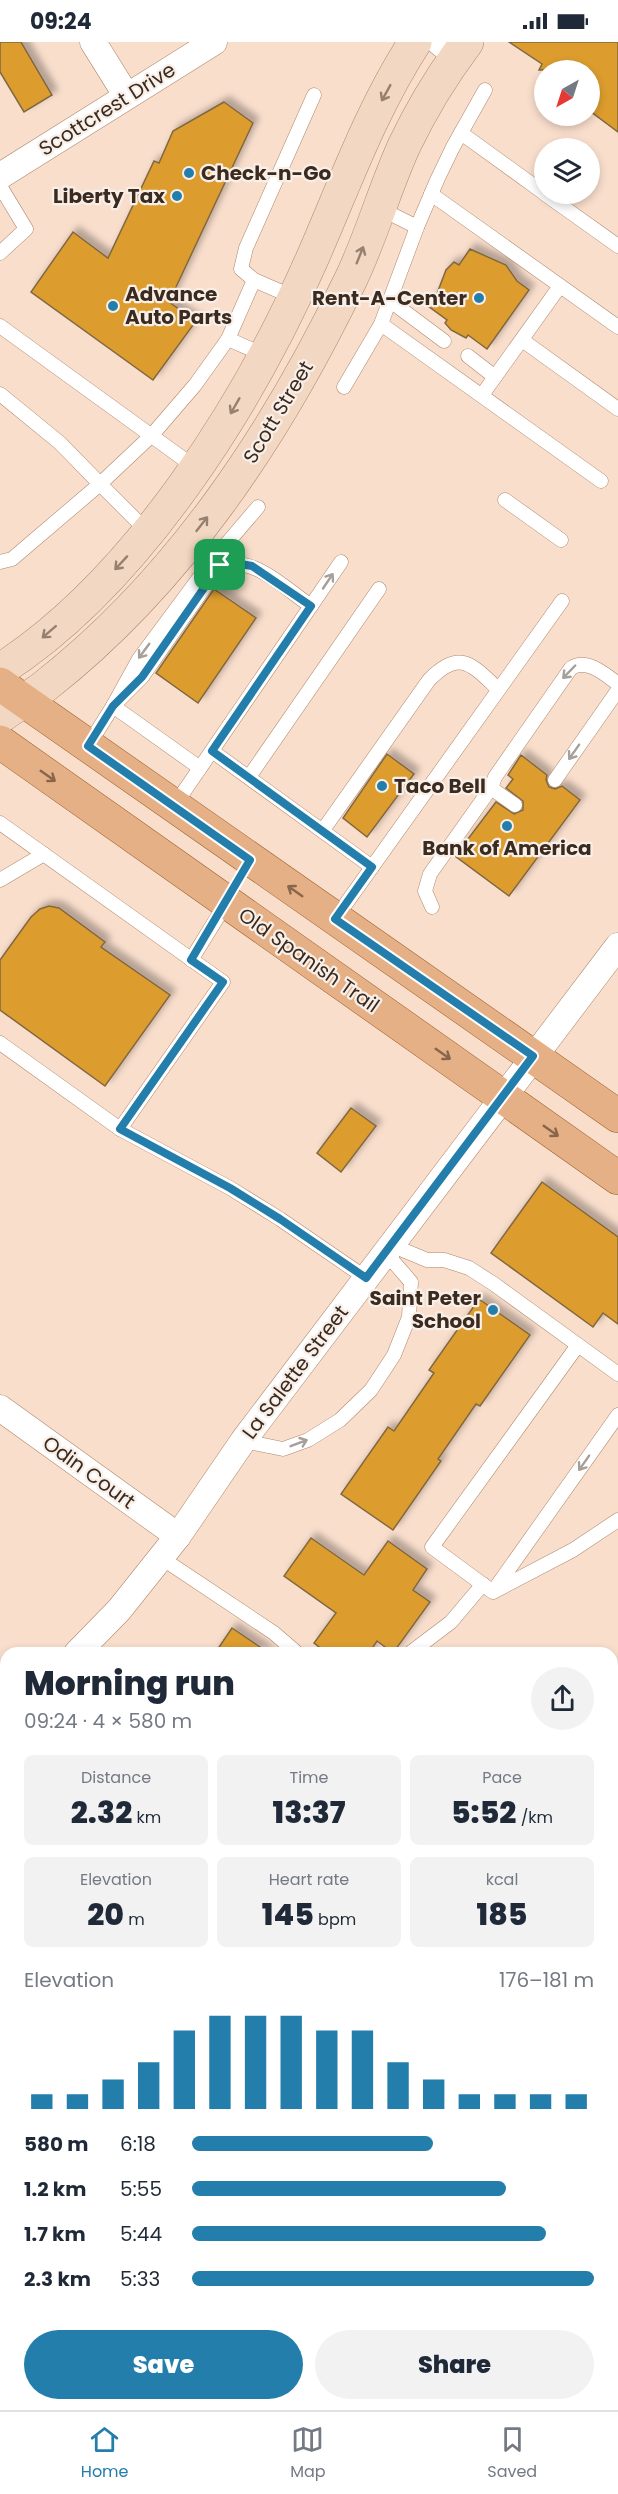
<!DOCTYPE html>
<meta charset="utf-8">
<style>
body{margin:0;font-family:Poppins,sans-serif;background:#f2f2f3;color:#1f2937;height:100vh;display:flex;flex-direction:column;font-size:22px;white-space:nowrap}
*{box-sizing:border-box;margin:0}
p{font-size:20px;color:#747a83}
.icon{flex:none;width:33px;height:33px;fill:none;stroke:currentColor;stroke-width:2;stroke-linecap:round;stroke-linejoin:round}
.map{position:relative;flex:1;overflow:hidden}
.sheet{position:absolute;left:0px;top:1605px;width:618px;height:764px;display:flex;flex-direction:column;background:#fff;border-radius:18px 18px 0 0;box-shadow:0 3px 9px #0003}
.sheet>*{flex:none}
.needle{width:39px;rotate:219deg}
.tools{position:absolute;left:534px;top:18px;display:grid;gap:12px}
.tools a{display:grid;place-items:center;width:66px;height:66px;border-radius:50%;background:#fff;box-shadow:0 3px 9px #0003;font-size:30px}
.pin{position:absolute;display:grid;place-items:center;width:51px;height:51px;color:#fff;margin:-26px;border-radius:12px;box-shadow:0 3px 9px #0006}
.round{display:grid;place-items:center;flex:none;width:63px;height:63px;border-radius:32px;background:#f2f2f3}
.overview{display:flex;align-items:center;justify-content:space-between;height:102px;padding:0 24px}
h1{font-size:33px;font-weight:800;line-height:45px}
.figures{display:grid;grid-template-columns:repeat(3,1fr);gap:9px;height:102px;padding:6px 24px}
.figures div{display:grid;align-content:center;border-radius:9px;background:#f2f2f3;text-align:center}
.figures b{font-size:30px;font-weight:800}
.figures small{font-size:16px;font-weight:400}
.figures p{font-size:16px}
.chart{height:168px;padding:12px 24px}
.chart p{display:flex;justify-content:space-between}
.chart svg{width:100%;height:108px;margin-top:6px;stroke:#247eac;stroke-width:6}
.primary-button{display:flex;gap:12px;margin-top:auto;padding:12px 24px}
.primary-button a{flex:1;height:69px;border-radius:36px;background:#247eac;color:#fff;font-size:24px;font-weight:800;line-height:69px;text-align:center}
.primary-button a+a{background:#f2f2f3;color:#1f2937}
ul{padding:0 24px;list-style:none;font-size:20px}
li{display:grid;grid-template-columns:96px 72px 1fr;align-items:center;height:45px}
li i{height:15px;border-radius:8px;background:#247eac}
.status{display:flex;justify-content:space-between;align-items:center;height:42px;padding:0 30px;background:#fff;direction:ltr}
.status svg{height:16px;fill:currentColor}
.tab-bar{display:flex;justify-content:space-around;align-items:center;height:84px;border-top:2px solid #e0e1e3;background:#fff;font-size:16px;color:#747a83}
.tab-bar a{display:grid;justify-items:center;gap:3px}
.tab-bar .current{color:#247eac}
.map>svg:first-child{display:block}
.green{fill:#f8a8c5}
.building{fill:#dc9d2e;stroke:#816740;stroke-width:1.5;filter:url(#shadow)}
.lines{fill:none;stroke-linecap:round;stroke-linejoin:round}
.lane-casing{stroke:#af876a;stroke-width:15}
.street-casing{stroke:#af876a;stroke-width:27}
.secondary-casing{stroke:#af876a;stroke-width:34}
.primary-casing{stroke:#9e5f2c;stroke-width:34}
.lane{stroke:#fff;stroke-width:14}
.street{stroke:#fff;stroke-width:26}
.secondary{stroke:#f2d7c2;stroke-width:33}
.primary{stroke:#e5b085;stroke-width:33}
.oneway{stroke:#968070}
.oneway2{stroke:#a79f9a}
.oneway3{stroke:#88664c}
.route-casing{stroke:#fff;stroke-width:12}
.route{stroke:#247eac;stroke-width:8}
.poi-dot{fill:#247eac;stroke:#f8efe9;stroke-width:2}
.labels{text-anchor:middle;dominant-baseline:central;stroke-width:4.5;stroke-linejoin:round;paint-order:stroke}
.street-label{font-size:20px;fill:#3b2a1e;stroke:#f8efe9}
.poi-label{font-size:20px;font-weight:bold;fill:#3b2a1e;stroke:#f8efe9;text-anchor:start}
</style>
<div class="status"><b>09:24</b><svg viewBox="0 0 49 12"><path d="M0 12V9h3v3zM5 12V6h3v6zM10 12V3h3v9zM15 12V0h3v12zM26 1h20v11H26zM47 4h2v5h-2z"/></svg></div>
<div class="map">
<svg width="618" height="2368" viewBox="0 0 618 2368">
<defs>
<filter id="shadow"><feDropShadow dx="5.5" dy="-5.5" stdDeviation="3" flood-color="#0004"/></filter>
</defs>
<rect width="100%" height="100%" fill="#f9decc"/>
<polygon class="green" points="6,2120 6,2257 0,2247 0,2124"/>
<g class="building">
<polygon points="0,0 21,0 52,53 24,70 0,30"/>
<polygon points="509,0 618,0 618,90 590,69 590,28 539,28 542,22"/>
<polygon points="224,60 253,81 169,260 196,279 153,338 31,250 73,190 108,216 154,119 159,121 173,89"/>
<polygon points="470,207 506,223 517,239 529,248 487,307 468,293 466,296 451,288 445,281 447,278 428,264 436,254 446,228 454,220 459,223"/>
<polygon points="214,547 256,576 198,661 156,631"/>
<polygon points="387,712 414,732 367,795 343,776"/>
<polygon points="521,713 547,733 546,738 549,745 555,747 562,744 580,758 509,854 455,814 496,760 514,772 523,768 523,759 506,746 513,737 508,733"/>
<polygon points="49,864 59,866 105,900 101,905 170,953 105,1044 0,968 0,918 31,875 40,867"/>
<polygon points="351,1066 376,1084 341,1130 317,1111"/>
<polygon points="542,1140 618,1195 618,1282 603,1271 593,1285 491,1211"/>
<polygon points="479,1257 530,1293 480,1364 476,1362 438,1417 441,1419 393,1488 341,1452 388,1385 394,1389 434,1331 429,1328"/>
<polygon points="311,1496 364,1533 388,1499 427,1527 413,1548 430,1560 393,1611 377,1599 369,1611 327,1611 314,1601 336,1571 284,1534"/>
<polygon points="232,1586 269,1611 215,1611"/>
</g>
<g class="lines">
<g class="lane-casing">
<g id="lane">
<polyline points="461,91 544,151"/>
<polyline points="0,144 26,187 0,211"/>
<polyline points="431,152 618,285"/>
<polyline points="545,152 618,204"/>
<polyline points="379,166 417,185"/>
<polyline points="254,238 228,297 264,313"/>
<polyline points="293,255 254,238 241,227 246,206 314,53"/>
<polyline points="389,258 444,299"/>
<polyline points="381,282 601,439"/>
<polyline points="0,284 196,426"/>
<polyline points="522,298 618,367"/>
<polyline points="468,314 495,335"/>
<polyline points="344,345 381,282 417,185 438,136 453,105 485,48"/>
<polyline points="0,352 60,401 100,442 152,393 195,343 228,297"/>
<polyline points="482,353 560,244"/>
<polyline points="505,458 561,498"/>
<polyline points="0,520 12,517 100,442 147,489"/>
<polyline points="88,704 113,664 139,617 211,520 258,465"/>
<polyline points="212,709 372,825"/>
<path d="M200 726 113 664 142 635 220 523C255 514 284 546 311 564"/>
<polyline points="249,735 379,547"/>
<polyline points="555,738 618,648"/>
<polyline points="491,746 515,763"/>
<polyline points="174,764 341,520"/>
<polyline points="0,781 223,940 120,1087"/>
<path d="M323 788 429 638C460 606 472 623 498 647"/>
<polyline points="0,838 44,812"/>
<path d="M432 865 425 849 430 832 491 746 495 735 571 626C587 616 605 632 618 642"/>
<polyline points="335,877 562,559"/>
<polyline points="191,918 227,860"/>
<polyline points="0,1001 120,1087 230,1146 280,1177 366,1236"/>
<polyline points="391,1203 427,1218 444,1218 469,1226 494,1242 618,1332"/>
<polyline points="578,1303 432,1505 493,1550 573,1508 618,1478"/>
<polyline points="243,1399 283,1407 308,1398 340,1378 371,1348 394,1313 409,1275 411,1240 385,1210"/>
<polyline points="160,1515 274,1591 297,1611"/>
<polyline points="494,1548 618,1373"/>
<polyline points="410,1611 451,1580 483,1542"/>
</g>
</g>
<g class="street-casing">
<g id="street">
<polyline points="93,0 126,53"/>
<polyline points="439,0 457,14"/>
<polyline points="0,134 214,0"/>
<polyline points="0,1366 178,1494"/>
<polyline points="77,1611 119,1568 178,1494 243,1399 618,904"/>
<polyline points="0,1685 6,1679"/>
<polyline points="612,1790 618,1800"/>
</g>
</g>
<g class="secondary-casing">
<g id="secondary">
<path d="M0 628C136 541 248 363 312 217 345 142 370 70 415 0"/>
<path d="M0 675C15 664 31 655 45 644 180 538 276 392 350 239 371 196 384 148 404 104 421 68 443 32 467 0"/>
<polyline points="612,2337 618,2333"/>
<polyline points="559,2368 569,2362"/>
</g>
</g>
<g class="primary-casing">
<g id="primary">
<polyline points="0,642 618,1074"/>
<polyline points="0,700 618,1136"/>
</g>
</g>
<use href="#lane" class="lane"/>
<use href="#street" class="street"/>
<use href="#secondary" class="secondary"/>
<use href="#primary" class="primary"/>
</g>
<defs><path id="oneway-shaft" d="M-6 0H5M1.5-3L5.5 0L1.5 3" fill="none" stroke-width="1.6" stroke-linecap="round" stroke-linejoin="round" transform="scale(1.5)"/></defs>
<g class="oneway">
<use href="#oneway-shaft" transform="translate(386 51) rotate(119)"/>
<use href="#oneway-shaft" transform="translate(360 213) rotate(-68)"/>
<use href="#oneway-shaft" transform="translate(235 364) rotate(120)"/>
<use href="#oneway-shaft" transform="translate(202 482) rotate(-52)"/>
<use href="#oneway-shaft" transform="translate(121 521) rotate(133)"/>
<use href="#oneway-shaft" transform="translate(49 590) rotate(139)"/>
</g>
<g class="oneway2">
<use href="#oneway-shaft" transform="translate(328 539) rotate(-56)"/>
<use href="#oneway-shaft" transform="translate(144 609) rotate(126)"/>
<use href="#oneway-shaft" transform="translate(569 630) rotate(134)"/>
<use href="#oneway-shaft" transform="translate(574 710) rotate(125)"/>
<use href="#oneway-shaft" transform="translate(299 1401) rotate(-21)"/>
<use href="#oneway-shaft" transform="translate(584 1421) rotate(125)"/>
</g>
<g class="oneway3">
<use href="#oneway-shaft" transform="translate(48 734) rotate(35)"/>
<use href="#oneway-shaft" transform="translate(295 849) rotate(-145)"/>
<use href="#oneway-shaft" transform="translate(443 1012) rotate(35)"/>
<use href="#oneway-shaft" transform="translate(551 1089) rotate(35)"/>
</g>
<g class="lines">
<g class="route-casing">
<polygon id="route" points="229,520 252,524 311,564 212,709 372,825 335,877 533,1014 366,1236 280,1177 230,1146 120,1087 223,940 191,918 250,818 88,704 113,664 142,635 220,523"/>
</g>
<use href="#route" class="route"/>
</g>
<g class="poi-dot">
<circle cx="189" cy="131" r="6"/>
<circle cx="177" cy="154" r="6"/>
<circle cx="479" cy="256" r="6"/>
<circle cx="113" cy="264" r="6"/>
<circle cx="382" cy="744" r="6"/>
<circle cx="507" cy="784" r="6"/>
<circle cx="493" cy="1268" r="6"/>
</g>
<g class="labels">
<g class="street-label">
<text transform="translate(107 67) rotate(-32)">Scottcrest Drive</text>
<text transform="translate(278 370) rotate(-59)">Scott Street</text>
<text transform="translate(309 918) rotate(35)">Old Spanish Trail</text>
<text transform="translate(295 1330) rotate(-53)">La Salette Street</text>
<text transform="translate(89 1430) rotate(36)">Odin Court</text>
</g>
<g class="poi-label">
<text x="201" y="131">Check-n-Go</text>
<text x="165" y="154" text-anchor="end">Liberty Tax</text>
<text x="125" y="252">Advance<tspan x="125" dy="23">Auto Parts</tspan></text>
<text x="467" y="256" text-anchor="end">Rent-A-Center</text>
<text x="394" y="744">Taco Bell</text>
<text x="507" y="806" text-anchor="middle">Bank of America</text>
<text x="481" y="1256" text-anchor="end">Saint Peter<tspan x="481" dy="23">School</tspan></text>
</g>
</g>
</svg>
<div class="tools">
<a><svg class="needle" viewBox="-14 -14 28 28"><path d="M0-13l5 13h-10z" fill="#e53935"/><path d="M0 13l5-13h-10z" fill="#747a83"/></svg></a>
<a><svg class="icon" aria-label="layers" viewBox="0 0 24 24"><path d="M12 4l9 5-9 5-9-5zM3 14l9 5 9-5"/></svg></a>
</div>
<div class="pin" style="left:220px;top:523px;background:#1e9e55"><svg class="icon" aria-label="arrive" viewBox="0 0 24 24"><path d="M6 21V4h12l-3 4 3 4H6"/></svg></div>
<section class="sheet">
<div class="overview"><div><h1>Morning run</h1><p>09:24 · 4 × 580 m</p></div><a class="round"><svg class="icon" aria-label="share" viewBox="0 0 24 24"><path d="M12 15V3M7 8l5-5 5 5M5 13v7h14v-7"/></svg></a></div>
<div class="figures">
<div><p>Distance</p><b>2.32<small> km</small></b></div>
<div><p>Time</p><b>13:37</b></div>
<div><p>Pace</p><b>5:52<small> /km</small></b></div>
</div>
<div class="figures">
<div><p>Elevation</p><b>20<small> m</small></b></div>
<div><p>Heart rate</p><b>145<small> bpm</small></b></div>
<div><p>kcal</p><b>185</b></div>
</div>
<div class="chart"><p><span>Elevation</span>176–181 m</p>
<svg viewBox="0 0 160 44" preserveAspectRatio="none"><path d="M5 44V38M15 44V38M25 44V32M35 44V25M45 44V12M55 44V6M65 44V6M75 44V6M85 44V12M95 44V12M105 44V25M115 44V32M125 44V38M135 44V38M145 44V38M155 44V38"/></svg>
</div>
<ul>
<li><b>580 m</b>6:18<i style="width:60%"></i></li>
<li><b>1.2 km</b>5:55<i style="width:78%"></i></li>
<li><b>1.7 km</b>5:44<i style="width:88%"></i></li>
<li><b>2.3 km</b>5:33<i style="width:100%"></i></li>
</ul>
<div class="primary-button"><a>Save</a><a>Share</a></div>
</section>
</div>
<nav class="tab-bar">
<a class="current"><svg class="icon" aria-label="home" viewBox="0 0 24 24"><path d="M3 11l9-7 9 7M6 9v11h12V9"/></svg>Home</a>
<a><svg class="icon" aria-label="map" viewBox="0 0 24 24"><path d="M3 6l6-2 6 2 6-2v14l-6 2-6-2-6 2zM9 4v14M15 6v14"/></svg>Map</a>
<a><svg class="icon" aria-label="saved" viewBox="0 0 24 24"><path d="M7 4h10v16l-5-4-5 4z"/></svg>Saved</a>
</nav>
